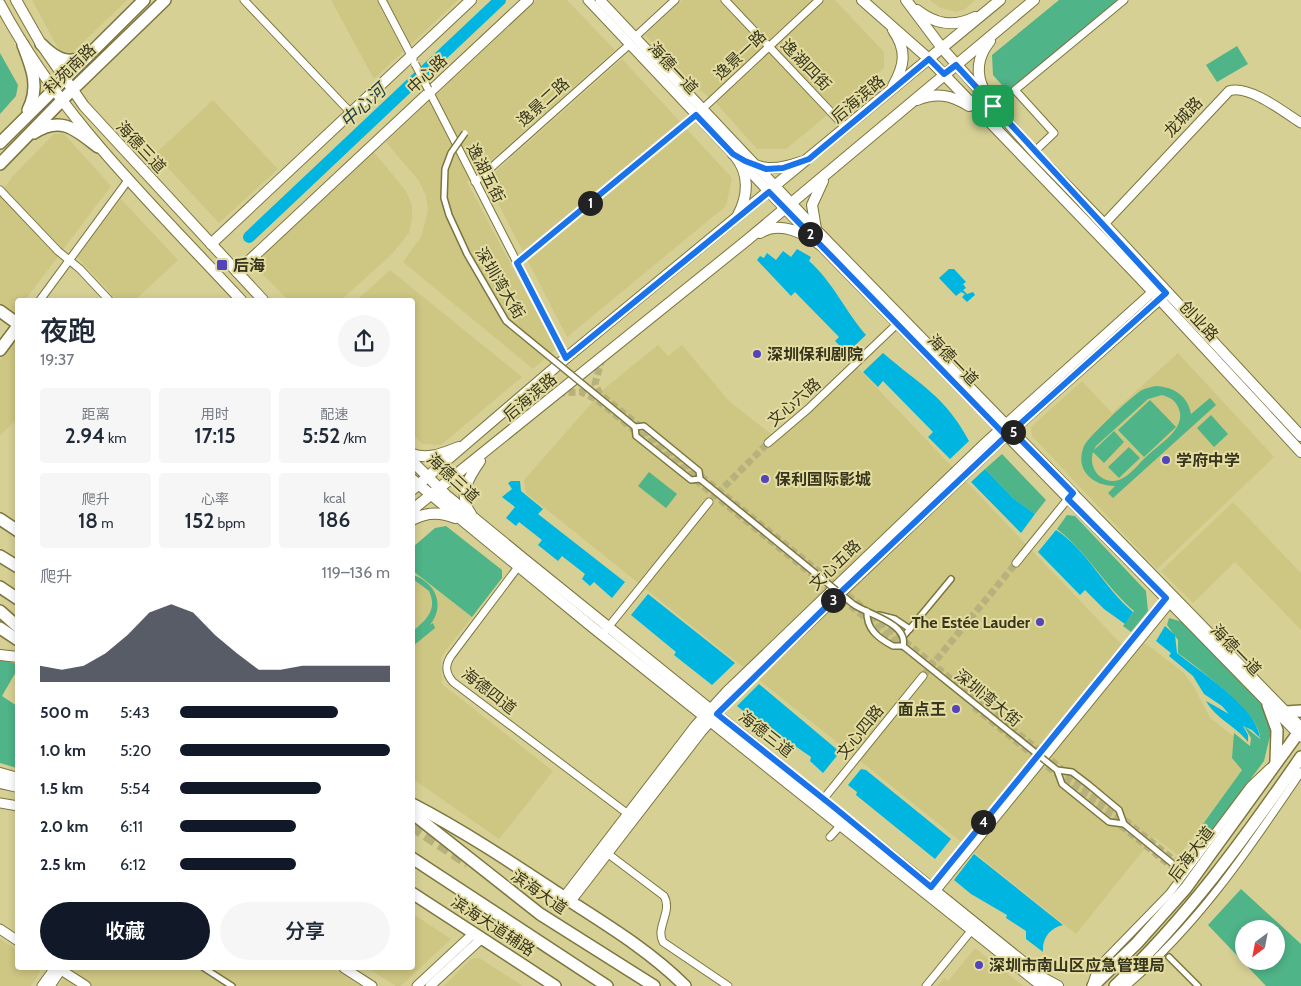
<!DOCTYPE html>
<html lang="zh">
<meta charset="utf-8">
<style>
body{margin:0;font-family:Cabin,"Noto Sans SC",sans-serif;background:#f6f6f7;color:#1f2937;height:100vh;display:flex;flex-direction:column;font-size:19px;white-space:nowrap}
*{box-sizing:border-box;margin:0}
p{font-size:16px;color:#747a83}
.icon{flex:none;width:28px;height:28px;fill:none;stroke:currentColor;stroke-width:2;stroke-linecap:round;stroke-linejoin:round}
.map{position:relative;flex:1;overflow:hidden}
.drawer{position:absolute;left:15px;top:298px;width:400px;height:672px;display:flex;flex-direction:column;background:#fff;border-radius:5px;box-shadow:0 2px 8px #0003}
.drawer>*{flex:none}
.needle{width:32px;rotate:212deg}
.controls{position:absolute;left:1235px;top:920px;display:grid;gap:10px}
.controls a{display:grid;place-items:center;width:50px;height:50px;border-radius:50%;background:#fff;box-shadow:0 2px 8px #0003;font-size:25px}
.pin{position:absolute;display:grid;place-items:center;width:42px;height:42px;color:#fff;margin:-21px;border-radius:10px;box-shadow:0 2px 8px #0006}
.km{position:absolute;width:25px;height:25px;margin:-12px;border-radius:50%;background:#222;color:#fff;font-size:14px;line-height:25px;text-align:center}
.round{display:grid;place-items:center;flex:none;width:52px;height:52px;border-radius:26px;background:#f6f6f7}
.head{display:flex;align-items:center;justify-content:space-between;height:85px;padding:0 25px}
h1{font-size:28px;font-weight:600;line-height:38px}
.figures{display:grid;grid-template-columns:repeat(3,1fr);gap:8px;height:85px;padding:5px 25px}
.figures div{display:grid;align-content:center;border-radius:5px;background:#f6f6f7;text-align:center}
.figures b{font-size:21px;font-weight:600}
.figures small{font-size:14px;font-weight:400}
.figures p{font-size:14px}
.chart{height:140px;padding:10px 25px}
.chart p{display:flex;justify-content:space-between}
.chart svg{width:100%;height:90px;margin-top:5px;fill:#111827;opacity:.7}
.primary-button{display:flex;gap:10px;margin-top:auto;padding:10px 25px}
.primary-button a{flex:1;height:58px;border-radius:30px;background:#111827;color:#fff;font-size:20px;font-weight:600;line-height:58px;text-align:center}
.primary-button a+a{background:#f6f6f7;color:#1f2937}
ul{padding:0 25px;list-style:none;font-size:16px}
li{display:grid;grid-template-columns:80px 60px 1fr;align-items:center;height:38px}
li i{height:12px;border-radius:6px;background:#111827}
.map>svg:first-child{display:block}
.built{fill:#cec683}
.green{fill:#4fb488;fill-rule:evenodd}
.water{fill:#00b5df}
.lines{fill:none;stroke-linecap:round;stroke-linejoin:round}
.river{stroke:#00b5df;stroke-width:12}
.minor-tunnel{stroke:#b7b17d;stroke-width:7;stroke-dasharray:7 3.5;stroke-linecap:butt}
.trunk-tunnel{stroke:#b7b17d;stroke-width:11;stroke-dasharray:11 5.5;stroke-linecap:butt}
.pedestrian-casing{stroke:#7c763e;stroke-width:8}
.minor-casing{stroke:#7c763e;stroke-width:9}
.tertiary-casing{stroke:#7c763e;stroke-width:11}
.secondary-casing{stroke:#7c763e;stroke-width:12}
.primary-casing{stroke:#7c763e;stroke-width:14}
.trunk-casing{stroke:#7c763e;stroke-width:14}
.pedestrian{stroke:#fff;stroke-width:5}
.minor{stroke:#fff;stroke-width:7}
.tertiary{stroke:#fff;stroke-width:9}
.secondary{stroke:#fff;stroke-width:10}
.primary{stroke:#fff;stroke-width:11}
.trunk{stroke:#fff;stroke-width:11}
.pedestrian-bridge-casing{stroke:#7c763e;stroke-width:8;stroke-linecap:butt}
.minor-bridge-casing{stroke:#7c763e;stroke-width:9;stroke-linecap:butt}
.pedestrian-bridge{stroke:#fff;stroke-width:5}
.minor-bridge{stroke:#fff;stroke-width:7}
.route-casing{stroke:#fff;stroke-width:10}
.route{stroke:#1a73e8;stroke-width:6}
.poi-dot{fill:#5244bb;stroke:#e4dda2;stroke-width:2}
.labels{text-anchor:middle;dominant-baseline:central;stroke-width:4;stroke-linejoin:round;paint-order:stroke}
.street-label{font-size:16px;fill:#38351d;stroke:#e4dda2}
.poi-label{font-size:16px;font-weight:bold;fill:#38351d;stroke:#e4dda2;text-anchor:start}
.water-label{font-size:18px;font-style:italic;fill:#1f3c46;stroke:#e4dda2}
</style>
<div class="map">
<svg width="1301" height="986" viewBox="0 0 1301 986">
<rect width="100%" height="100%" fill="#d7d095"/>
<g class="built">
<polygon points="32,0 127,0 72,53 59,50"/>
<polygon points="331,0 458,0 374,79"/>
<polygon points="536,0 567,0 615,50 467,182 556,349 533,369 403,262 421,237 428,211 426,196 419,181 386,142"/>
<polygon points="682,0 835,0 884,52 884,68 786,149 757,149 714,101 693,85 645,35"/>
<polygon points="929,0 975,0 965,9 957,12 941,8"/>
<polygon points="622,59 732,178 726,206 567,337 486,180"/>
<polygon points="213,100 278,169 219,223 155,154"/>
<polygon points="54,134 64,134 111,186 25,300 18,300 17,310 14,314 0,304 0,193 13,176"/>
<polygon points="372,150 406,191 412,205 412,219 409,233 392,254 341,300 288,300 260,271 264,255"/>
<polygon points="121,199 178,260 135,300 117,300 77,257"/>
<polygon points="390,270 522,377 441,445 422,444 413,434 412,300 357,300"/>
<polygon points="15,339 18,341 17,419 0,435 0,360"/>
<polygon points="658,345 668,356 682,345 729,401 775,437 855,365 1127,650 1137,637 1183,672 1194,687 1210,718 1249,748 1248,761 1179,856 1154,837 1076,934 526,493 524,480 605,388"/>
<polygon points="1178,353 1274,457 1157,569 1032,436 1031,427 1082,381 1112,413"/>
<polygon points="1233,502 1301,573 1301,630 1235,562 1193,603 1161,571"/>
<polygon points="412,571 472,617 441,657 442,684 553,771 499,839 413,779"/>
<polygon points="413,914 451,939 401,986 396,986 367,968 412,968"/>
<polygon points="0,939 17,950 18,968 39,968 40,972 31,986 0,986"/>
<polygon points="975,948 1023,986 937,986 944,978 948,981"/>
<polygon points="479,958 523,986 444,986 471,959"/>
<polygon points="70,968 332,968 361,986 59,986"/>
</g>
<g class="green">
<polygon points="1059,0 1119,0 1008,92 993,75 992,55"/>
<polygon points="1237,46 1248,64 1217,82 1206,65"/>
<polygon points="0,53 18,85 16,96 0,114"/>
<path d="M1156 386C1174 387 1188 396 1191 414L1210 398 1216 405 1113 498 1108 493 1115 486C1093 486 1074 470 1084 446 1088 437 1132 396 1142 390 1146 388 1151 387 1156 386ZM1162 395C1168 397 1174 399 1177 405 1190 426 1161 443 1148 455 1140 462 1130 476 1119 480 1101 485 1088 468 1093 452L1104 463 1124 442 1114 431 1094 450 1096 446 1148 399Z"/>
<polygon points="1150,400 1176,427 1144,457 1118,430"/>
<polygon points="1211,415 1228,434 1214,447 1197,428"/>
<polygon points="1129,447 1140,458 1119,478 1108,467"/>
<polygon points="1002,454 1046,500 1035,514 1013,498 985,469"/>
<polygon points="649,472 677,494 666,508 638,486"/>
<path d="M1067 515 1075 516 1146 591 1148 611 1131 632 1123 626 1134 611C1105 586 1087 552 1057 529Z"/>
<polygon points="446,526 502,570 502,578 472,617 413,571 413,547 435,528"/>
<path d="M413 575C435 582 446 605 430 625L433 623 435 628 413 646V631C426 620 438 610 429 591L413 579Z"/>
<path d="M1169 618 1183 622 1269 712 1275 725 1270 736 1264 761 1209 835 1200 828 1242 770 1232 758 1234 733 1250 746 1251 738 1244 726 1260 739C1263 714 1197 668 1178 653V640L1167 625Z"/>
<polygon points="0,660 17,664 17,670 2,696 17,706 17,768 0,763"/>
<path d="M1241 889 1301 944V986H1266L1208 925ZM1244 929H1276V961H1244Z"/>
</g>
<g class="water">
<path d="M797 249 811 257 809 261C833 282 845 311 866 335L847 353 835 341 839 337 795 292 791 296 757 260 760 256 764 258 767 253 776 260 783 251 791 257Z"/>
<polygon points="949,269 954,269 966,282 963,284 966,288 963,290 967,294 973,292 975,295 967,302 962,297 965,294 961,292 956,296 939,278"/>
<path d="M883 353C920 385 945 396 969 441L950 459 928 437 933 432 883 381 878 387 863 372Z"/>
<polygon points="985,469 1013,498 1035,514 1021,533 971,482"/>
<polygon points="511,481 520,481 521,491 543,509 538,514 625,582 612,598 594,582 590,586 582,579 585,574 562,556 558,561 538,545 542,540 519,522 516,526 506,518 515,507 502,497 512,489 508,483"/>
<path d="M1056 530C1088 551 1104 588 1133 612L1125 624 1104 609 1085 590 1080 595 1038 552Z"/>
<polygon points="648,594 735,663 712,685 674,655 676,652 631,615"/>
<path d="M1165 626 1175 635 1177 653C1199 671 1258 708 1260 738L1252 730 1243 726 1248 735V742C1236 726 1216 719 1206 701L1229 714 1222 706 1204 694 1193 676 1169 656 1171 653 1156 641Z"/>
<polygon points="759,684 840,752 823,773 810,761 811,757 788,741 783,743 754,716 751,717 737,706"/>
<polygon points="861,769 866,770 951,839 935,859 856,795 857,792 848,785"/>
<path d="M974 854 1063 925C1050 928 1042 938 1043 952L1026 939V931L1006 918 1007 915 971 894 954 880Z"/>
</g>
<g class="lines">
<polyline class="river" points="249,237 500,0"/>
<g class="minor-tunnel">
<polyline points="602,358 595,384 600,394 1175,861 1185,864 1194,863"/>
<polyline points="558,393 581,392 596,399 904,649"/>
<polyline points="717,494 768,443"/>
<polyline points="923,676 1016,563"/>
<polyline points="974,707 1171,866 1176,872 1177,885"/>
</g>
<polyline class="trunk-tunnel" points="412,826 468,863"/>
<g class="pedestrian-casing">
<g id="pedestrian">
<polyline points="879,615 895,619 910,629"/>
<polyline points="903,637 951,579"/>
<polyline points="1169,957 1198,986"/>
<polyline points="204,968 232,986"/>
</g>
</g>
<g class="minor-casing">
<g id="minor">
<polyline points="244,0 351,113"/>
<polyline points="382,0 413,59"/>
<polyline points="725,0 846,128"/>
<polyline points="635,37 675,0"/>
<polyline points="428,89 566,358"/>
<polyline points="1034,152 1054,133 1015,90 1124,0"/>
<polyline points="475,182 630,44"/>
<polyline points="0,190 58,251 80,269 109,300"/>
<polyline points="517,263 696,115 819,0"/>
<polyline points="40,300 129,179"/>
<polyline points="768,443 808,409 899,322"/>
<path d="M521 563 451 656C445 665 445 673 453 682L628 814"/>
<polyline points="1016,563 1071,495"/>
<polyline points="606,630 709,502"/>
<polyline points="821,802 923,676"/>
<polyline points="830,837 840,826"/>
<path d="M603 850 664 896C673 911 655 928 663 942L728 986"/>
<polyline points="928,891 1169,594"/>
<polyline points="934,894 1173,600"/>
<polyline points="926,986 971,931"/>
<polyline points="1091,986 1097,968 1169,894 1250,786 1269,768"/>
<path d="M1126 986C1198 925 1249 849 1301 772"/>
</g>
</g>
<g class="tertiary-casing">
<g id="tertiary">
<polyline points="588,0 784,208 1301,737"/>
<polyline points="600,0 816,229 1301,727"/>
<path d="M1104 224 1229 91C1248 84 1284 112 1301 123"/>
<polyline points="0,803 18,806"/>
<polyline points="564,897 695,726 727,691 987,441 1157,288"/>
<polyline points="571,901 702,731 732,697 995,446 1164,296"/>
<polyline points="0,929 18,941"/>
<polyline points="58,968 86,986"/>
<polyline points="344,968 372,986"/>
<polyline points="42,986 55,968"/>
<polyline points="50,986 62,968"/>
<polyline points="417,986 474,933"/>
<polyline points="430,986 482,938"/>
</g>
</g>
<g class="secondary-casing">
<g id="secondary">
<polyline points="16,0 41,44 84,106 263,300"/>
<polyline points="862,0 929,59 1140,278 1301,452"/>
<polyline points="906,0 942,48 1034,152 1104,224 1301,436"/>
<path d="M0 4C62 120 153 205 241 300"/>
<path d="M917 10C935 24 953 28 975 17"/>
<path d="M893 30C907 50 905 65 893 86"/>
<path d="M985 92C975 74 977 57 990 41"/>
<path d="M917 100C937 92 951 95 969 106"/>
<path d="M733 154C759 170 772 172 801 162"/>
<path d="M735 156C750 174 748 196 738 215"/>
<polyline points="816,229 812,205 823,181"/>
<path d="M760 233C781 220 805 234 822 246"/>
<polyline points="211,244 471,0"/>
<polyline points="237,272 528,0"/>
<path d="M412 454C429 460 443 453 459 447"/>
<polyline points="412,461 446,495 524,559 1043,978 1058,986"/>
<polyline points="412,479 591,626 1042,986"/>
<polyline points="412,490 566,358 1000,0"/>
<polyline points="412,510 746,241 1034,0"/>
<path d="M471 514C457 495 469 477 480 461"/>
<path d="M412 520C426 512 441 512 455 518"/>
<polyline points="0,655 18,657"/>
<polyline points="0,773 18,778"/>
<polyline points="0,783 18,787"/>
</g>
</g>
<g class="primary-casing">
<g id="primary">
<path d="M41 44C54 57 66 65 83 57"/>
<path d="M23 45C32 68 40 87 28 110"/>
<path d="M34 133C61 115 76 130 98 147"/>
<polyline points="0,143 144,0"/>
<polyline points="0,164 72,90 165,0"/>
<polyline points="0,311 18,324"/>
<polyline points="0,350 18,326"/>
<polyline points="412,512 415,508"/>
<polyline points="0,519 18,531"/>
<polyline points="0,628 18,640"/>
<polyline points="1268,705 1277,730 1276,762"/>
<polyline points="1286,712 1301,711"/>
<path d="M412 804C466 832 515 865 565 898 607 925 650 951 685 986"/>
<polyline points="412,813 540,914 654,986"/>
<polyline points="412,893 555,986"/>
<polyline points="1093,986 1137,943 1186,888 1301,729"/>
<path d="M1115 986C1187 918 1245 838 1301 757"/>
</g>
</g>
<g class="trunk-casing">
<g id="trunk">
<polyline points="0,556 18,567"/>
<polyline points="0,587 18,599"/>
<polyline points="0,611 18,627"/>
<polyline points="412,858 607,986"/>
</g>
</g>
<use href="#pedestrian" class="pedestrian"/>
<use href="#minor" class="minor"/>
<use href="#tertiary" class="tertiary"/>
<use href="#secondary" class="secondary"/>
<use href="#primary" class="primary"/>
<use href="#trunk" class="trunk"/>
<g class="pedestrian-bridge-casing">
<g id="pedestrian-bridge">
<path d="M465 133 451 153 445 169 444 198 449 215 467 254 506 321 635 427 644 426 699 471 700 479 853 604C866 614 909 623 903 646L1057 770 1072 772 1089 785 1119 810 1124 824 1173 864"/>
<polyline points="635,427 636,436 691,480 700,479"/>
<path d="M867 611C866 629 878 638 893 646H903"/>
<polyline points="1057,770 1062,784 1109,822 1124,824"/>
</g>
</g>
<g class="minor-bridge-casing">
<polyline id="minor-bridge" points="415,64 428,89"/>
</g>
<use href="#pedestrian-bridge" class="pedestrian-bridge"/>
<use href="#minor-bridge" class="minor-bridge"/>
</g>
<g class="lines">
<g class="route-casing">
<polygon id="route" points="929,59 944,74 956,65 1166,293 1012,431 1073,493 1068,499 1166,598 931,887 835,808 717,714 842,591 1006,436 769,192 566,358 517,263 696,115 733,154 745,161 766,169 783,168 809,159"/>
</g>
<use href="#route" class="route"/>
</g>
<g class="poi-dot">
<rect x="216" y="259" width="12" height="12" rx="2.5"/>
<circle cx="757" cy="354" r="5"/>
<circle cx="1166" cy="460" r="5"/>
<circle cx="765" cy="479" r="5"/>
<circle cx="1040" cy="622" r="5"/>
<circle cx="956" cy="709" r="5"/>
<circle cx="979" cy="965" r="5"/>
</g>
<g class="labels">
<g class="street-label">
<text transform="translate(740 55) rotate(-43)">逸景一路</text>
<text transform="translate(806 65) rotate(46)">逸湖四街</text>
<text transform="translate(673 68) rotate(47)">海德一道</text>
<text transform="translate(70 69) rotate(-44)">科苑南路</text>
<text transform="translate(427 74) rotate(-43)">中心路</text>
<text transform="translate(858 99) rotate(-40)">后海滨路</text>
<text transform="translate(543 102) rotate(-42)">逸景二路</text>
<text transform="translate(1183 117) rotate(-47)">龙城路</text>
<text transform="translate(141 147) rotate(47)">海德三道</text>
<text transform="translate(486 173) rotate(63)">逸湖五街</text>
<text transform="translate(500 283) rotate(59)">深圳湾大街</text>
<text transform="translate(1199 321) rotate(47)">创业路</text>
<text transform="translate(953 360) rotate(46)">海德一道</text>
<text transform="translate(530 397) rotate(-40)">后海滨路</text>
<text transform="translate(794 402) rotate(-41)">文心六路</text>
<text transform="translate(453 478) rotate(43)">海德三道</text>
<text transform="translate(835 565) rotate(-44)">文心五路</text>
<text transform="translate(1236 650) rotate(46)">海德一道</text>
<text transform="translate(489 691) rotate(38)">海德四道</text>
<text transform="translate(988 698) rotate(39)">深圳湾大街</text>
<text transform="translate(860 732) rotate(-51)">文心四路</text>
<text transform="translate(766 734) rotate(38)">海德三道</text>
<text transform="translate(1191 854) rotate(-53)">后海大道</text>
<text transform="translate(539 892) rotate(35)">滨海大道</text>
<text transform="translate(493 926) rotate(33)">滨海大道辅路</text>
</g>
<g class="poi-label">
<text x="233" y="265">后海</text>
<text x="767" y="354">深圳保利剧院</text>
<text x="1176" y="460">学府中学</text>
<text x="775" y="479">保利国际影城</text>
<text x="1030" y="622" text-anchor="end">The Estée Lauder</text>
<text x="946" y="709" text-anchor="end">面点王</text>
<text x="989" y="965">深圳市南山区应急管理局</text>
</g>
<g class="water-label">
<text transform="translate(363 106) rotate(-43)">中心河</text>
</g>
</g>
</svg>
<div class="controls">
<a><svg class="needle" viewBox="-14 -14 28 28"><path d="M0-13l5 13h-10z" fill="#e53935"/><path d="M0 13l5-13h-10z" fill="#747a83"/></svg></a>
</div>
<div class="pin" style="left:993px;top:106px;background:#1e9e55"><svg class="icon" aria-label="arrive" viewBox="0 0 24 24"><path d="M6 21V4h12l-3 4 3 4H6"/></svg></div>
<b class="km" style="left:590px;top:203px">1</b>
<b class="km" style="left:810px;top:234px">2</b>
<b class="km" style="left:833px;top:600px">3</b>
<b class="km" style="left:983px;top:822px">4</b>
<b class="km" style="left:1013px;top:432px">5</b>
<section class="drawer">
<div class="head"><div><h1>夜跑</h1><p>19:37</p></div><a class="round"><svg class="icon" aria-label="share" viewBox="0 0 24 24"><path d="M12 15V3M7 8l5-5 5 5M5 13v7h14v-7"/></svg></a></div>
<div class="figures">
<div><p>距离</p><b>2.94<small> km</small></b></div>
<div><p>用时</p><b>17:15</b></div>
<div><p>配速</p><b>5:52<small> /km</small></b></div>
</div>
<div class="figures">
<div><p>爬升</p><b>18<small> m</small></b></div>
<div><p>心率</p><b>152<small> bpm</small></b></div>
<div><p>kcal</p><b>186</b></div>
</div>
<div class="chart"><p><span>爬升</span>119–136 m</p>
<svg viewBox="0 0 160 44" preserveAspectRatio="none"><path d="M0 44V36L10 38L20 36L30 30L40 21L50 10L60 6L70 10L80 21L90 30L100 38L110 38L120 36L130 36L140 36L150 36L160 36V44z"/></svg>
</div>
<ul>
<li><b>500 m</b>5:43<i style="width:75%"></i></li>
<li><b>1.0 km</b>5:20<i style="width:100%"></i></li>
<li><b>1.5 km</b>5:54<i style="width:67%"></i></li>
<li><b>2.0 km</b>6:11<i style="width:55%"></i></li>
<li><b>2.5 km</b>6:12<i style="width:55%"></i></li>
</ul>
<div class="primary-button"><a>收藏</a><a>分享</a></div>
</section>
</div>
